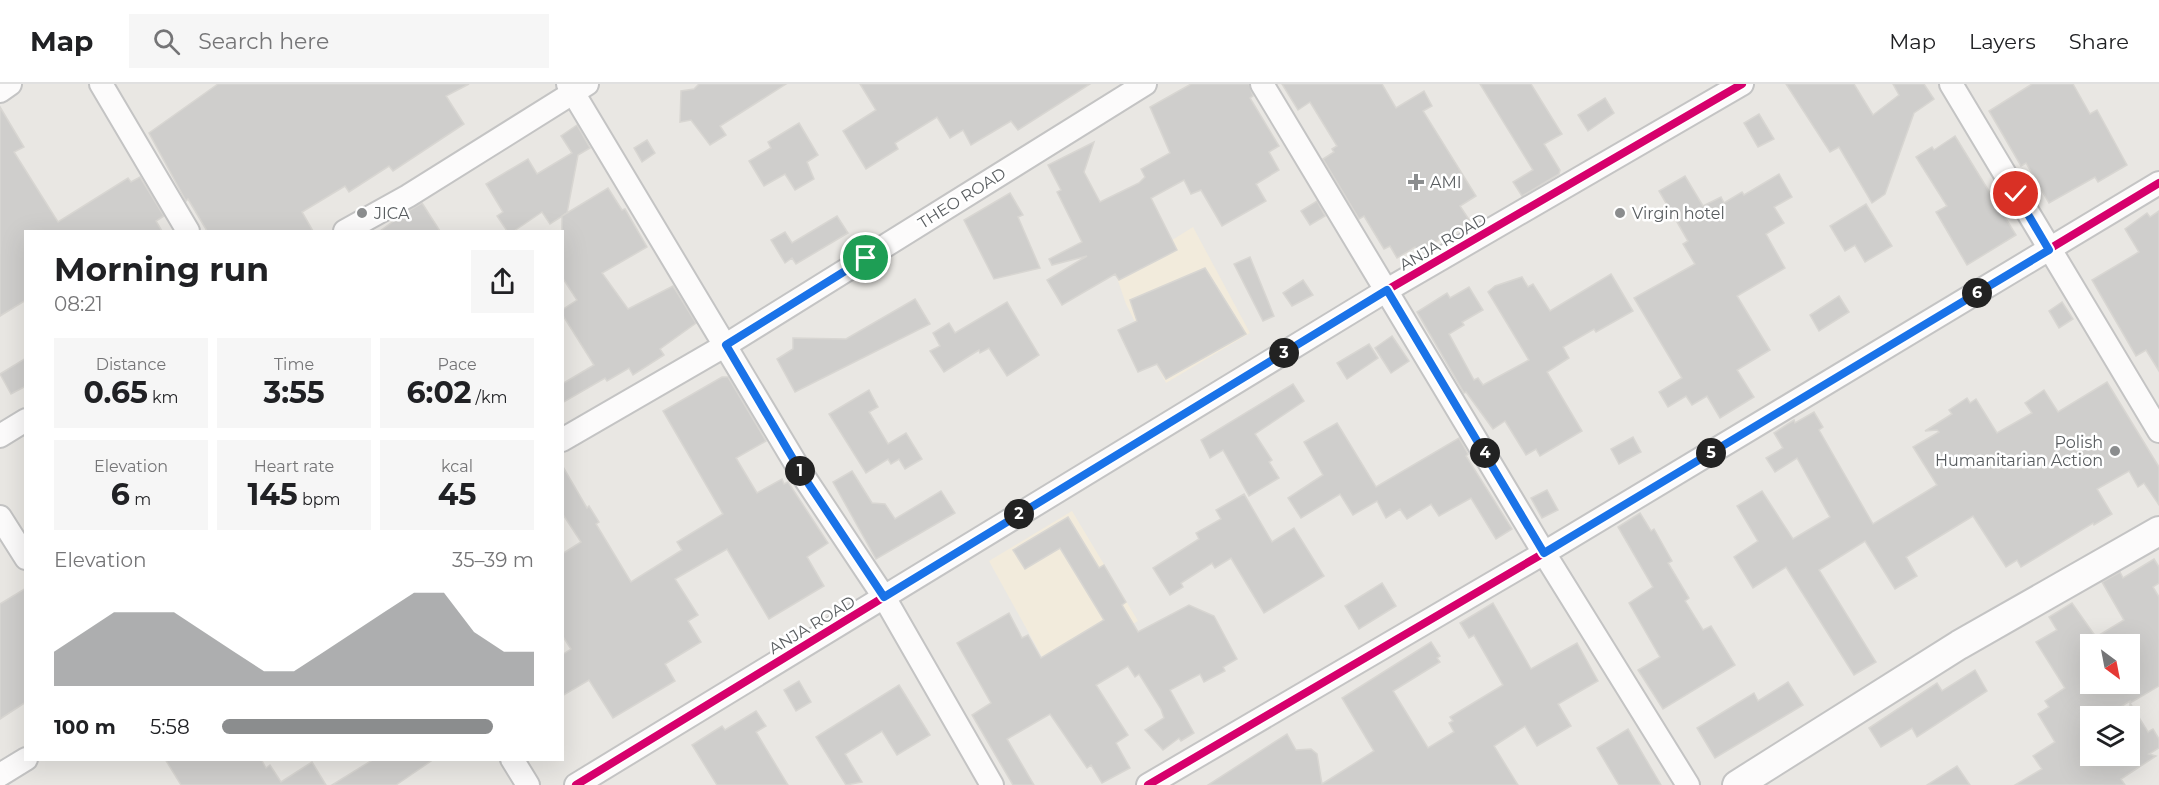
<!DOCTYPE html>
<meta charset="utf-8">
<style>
body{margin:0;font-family:Montserrat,sans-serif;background:#f6f6f6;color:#202124;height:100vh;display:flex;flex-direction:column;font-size:22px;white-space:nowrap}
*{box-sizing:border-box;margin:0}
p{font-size:20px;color:#757577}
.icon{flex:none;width:33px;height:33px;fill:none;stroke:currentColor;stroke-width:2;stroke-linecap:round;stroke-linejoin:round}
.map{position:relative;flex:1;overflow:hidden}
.sheet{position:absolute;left:24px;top:146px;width:540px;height:531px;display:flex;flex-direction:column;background:#fff;border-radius:0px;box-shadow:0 6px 24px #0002}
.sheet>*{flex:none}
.needle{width:39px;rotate:148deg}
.fabs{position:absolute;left:2080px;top:550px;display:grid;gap:12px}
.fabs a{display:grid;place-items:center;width:60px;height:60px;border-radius:0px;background:#fff;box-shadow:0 6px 24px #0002;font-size:30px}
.pin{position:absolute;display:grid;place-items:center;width:51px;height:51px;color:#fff;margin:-26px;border:3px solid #fff;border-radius:50%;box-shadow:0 2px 6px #0007}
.km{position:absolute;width:30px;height:30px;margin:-15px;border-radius:50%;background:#222;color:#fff;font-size:16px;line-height:30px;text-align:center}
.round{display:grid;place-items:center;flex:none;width:63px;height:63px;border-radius:0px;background:#f6f6f6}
.summary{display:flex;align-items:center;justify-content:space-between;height:102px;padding:0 30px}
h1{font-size:33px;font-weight:700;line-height:45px}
.figures{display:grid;grid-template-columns:repeat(3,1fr);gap:9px;height:102px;padding:6px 30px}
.figures div{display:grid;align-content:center;border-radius:0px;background:#f6f6f6;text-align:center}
.figures b{font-size:30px;font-weight:700}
.figures small{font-size:16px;font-weight:400}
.figures p{font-size:16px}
.chart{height:168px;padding:12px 30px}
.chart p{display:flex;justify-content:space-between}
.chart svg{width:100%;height:108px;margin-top:6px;fill:#8b8d8e;opacity:.7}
ul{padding:0 30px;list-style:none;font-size:20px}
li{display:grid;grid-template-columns:96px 72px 1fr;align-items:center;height:45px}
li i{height:15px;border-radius:8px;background:#8b8d8e}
header{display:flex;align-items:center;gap:36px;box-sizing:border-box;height:84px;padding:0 30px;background:#fff;border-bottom:2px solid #e0e0e0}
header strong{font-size:28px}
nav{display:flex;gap:33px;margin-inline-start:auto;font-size:21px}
.search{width:420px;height:54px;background:#f6f6f6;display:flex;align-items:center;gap:15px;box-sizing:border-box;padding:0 21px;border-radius:0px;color:#757577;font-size:22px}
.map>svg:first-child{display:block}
.commercial{fill:#f2ebdc}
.building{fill:#cfcecc;stroke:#d8d6d2;stroke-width:1.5;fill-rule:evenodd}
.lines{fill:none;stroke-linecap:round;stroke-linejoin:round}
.minor-casing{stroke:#c4c4c4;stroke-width:26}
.tertiary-casing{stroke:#c4c4c4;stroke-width:32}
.minor{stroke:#fcfbfb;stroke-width:22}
.tertiary{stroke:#fcfbfb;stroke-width:28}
.cycleway-casing{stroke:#fff;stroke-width:11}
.cycleway{stroke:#d6006c;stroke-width:8}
.route-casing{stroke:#fff;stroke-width:12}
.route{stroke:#1a73e8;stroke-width:8}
.poi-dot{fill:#8b8d8e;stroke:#fff;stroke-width:2}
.labels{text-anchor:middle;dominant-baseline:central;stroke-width:5;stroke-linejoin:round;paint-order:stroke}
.poi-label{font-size:16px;fill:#595d60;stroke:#fff;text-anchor:start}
.street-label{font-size:16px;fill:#595d60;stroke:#fff}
</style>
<header>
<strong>Map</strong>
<div class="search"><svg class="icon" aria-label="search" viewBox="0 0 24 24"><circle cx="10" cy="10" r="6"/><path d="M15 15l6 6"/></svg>Search here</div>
<nav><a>Map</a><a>Layers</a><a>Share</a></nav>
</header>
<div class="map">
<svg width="2159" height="701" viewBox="0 0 2159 701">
<rect width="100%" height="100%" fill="#e9e7e3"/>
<g class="commercial">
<polygon points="1193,143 1250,249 1166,299 1126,220 1116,191"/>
<polygon points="1072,427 1138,537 1051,589 989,477"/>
</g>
<g class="building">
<polygon points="218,0 469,0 446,12 464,40 393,87 389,82 349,108 345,102 302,128 313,147 207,147 188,115 186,117 149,49"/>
<polygon points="699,0 786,0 720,42 726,51 710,61 691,36 680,38 681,7 694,5"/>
<polygon points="860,0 1090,0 1018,46 1011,37 971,61 963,46 950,54 937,33 895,59 898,65 866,85 843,47 876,26"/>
<polygon points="1191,0 1249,0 1253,12 1250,14 1279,62 1269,68 1279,86 1256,100 1266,117 1222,142 1201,106 1191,110 1184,96 1151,114 1177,166 1119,196 1115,190 1062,221 1047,196 1087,172 1052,181 1049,175 1082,158 1057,108 1061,106 1048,81 1094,58 1084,88 1100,118 1139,99 1145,93 1141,85 1170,69 1150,23"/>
<polygon points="1282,0 1382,0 1396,24 1424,7 1432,22 1423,27 1476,112 1460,122 1470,137 1418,169 1415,163 1397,174 1390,162 1384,165 1364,132 1359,135 1323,75 1334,68 1332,65 1337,62 1310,18 1298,26"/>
<polygon points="1480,0 1531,0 1562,50 1544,60 1560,86 1559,90 1522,112 1513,98 1533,86"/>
<polygon points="1786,0 1854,0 1873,31 1899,11 1893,0 1924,0 1934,15 1914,29 1885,110 1872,119 1839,63 1830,68"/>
<polygon points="2032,0 2073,0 2090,30 2097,26 2127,81 2098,98 2095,93 2049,119 2026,79 2021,82 1989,27"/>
<polygon points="1605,14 1614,29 1588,47 1578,31"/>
<polygon points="0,23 24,63 14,68 58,138 128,94 131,98 140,93 164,132 156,137 162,147 26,147 26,216 0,232"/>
<polygon points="1759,30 1774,55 1758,63 1744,39"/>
<polygon points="799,39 818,71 807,78 814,95 795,106 785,90 764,102 749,77 771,64 768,58"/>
<polygon points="577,41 590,64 578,71 567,129 550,140 542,128 514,147 507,147 497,132 503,128 486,100 528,75 537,90 572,69 561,52"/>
<polygon points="1955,52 2016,151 1967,181 1936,128 1947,122 1916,73 1932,63 1934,66"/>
<polygon points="647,56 655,69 642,78 634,64"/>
<polygon points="1779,90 1792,113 1774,123 1784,139 1766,150 1785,184 1737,212 1770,266 1737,286 1754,313 1720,334 1707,312 1692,321 1686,312 1668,323 1659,308 1682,294 1634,214 1695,180 1683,160 1688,157 1659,107 1685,92 1703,122 1721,113 1724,119 1742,108 1744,111"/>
<polygon points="608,104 622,126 625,125 647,163 602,189 628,225 673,202 696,239 660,265 664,271 633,291 629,284 607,297 605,294 562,319 562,300 594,281 562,230 562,226 577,216 562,193 562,132"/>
<polygon points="1010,109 1023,131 1018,133 1040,184 994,195 964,136"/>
<polygon points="1317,117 1325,132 1310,141 1301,127"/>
<polygon points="422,119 440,147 380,147 405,129"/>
<polygon points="1866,120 1892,162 1865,178 1855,161 1845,167 1830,142"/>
<polygon points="2159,127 2159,287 2146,266 2136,272 2092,196 2139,168 2125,145 2147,129 2150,133"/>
<polygon points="837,132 848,149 796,180 792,174 785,179 771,156 785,148 792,159"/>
<polygon points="1250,173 1274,232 1263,237 1234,180"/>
<polygon points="1205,184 1246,250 1166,295 1157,280 1138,288 1118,246 1137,237 1130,216"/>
<polygon points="1611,190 1633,227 1596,248 1594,245 1563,263 1569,274 1547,288 1582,347 1540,372 1536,365 1526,371 1505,337 1493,345 1466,308 1464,309 1417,228 1447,209 1450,214 1469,203 1483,226 1462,238 1464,241 1449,250 1474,296 1478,294 1483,301 1529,276 1488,208 1495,202 1522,193 1528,203 1533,200 1550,227"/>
<polygon points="1303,196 1313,211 1292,222 1283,209"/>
<polygon points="1839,212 1849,228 1819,247 1810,231"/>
<polygon points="915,215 930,240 795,308 777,275 793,265 793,254 846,255"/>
<polygon points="1007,218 1039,271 1007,292 989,264 980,269 979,266 944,288 930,267 940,262 933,249 949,239 955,249"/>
<polygon points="2062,218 2073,235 2059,244 2049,227"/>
<polygon points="1392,252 1409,277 1391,289 1375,264"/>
<polygon points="1369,260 1378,274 1347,295 1337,279"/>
<polygon points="26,274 26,302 11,310 0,290"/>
<polygon points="722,293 728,293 766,357 736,374 757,409 782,395 784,400 788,398 828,459 807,473 824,502 769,535 727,465 675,495 698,531 688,537 701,558 665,580 675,597 613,634 589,596 562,612 562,571 571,565 562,551 562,470 581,458 562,429 562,381 587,424 589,422 599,438 596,440 631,498 682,466 677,458 723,430 663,327"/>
<polygon points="2107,298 2159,383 2159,421 2144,399 2138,403 2129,387 2097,405 2112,430 2094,441 2093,439 2021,483 2017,476 2006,483 1973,432 1906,473 1917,492 1895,505 1865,457 1819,486 1876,578 1854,591 1786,483 1753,504 1734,473 1758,457 1737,422 1762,407 1793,455 1830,433 1797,374 1775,388 1766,374 1783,364 1774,349 1794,336 1795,339 1814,328 1823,343 1819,346 1873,440 1937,401 1913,363 1939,348 1937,346 1925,347 1952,330 1949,326 1967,314 1970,319 1976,315 1997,349 2032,329 2025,319 2044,306 2058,328"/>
<polygon points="1293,300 1304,317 1255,350 1272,376 1269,378 1279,394 1249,412 1223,366 1210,374 1201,356"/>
<polygon points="869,306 878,323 869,328 888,360 906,349 922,375 905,385 899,375 891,380 888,375 866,389 829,330"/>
<polygon points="1337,339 1376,403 1459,354 1468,370 1466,372 1512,445 1496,455 1471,414 1439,432 1431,420 1407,435 1400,425 1386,434 1377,417 1353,431 1340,410 1301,434 1288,414 1323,391 1304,358"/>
<polygon points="1633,353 1641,368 1619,380 1611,365"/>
<polygon points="852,387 872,419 885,420 895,435 941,407 955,429 876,475 833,398"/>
<polygon points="1547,406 1558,426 1542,434 1531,414"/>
<polygon points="1244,410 1272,458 1294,444 1324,492 1264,529 1231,474 1215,484 1212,479 1181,499 1183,503 1170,511 1153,484 1199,455 1196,449 1221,435 1216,426"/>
<polygon points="1640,429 1651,447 1654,445 1672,477 1668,479 1689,514 1685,517 1703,546 1711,542 1735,581 1663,625 1638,586 1660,573 1629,519 1653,503 1618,443"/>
<polygon points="1068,433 1099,484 1104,481 1126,518 1122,521 1138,548 1189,521 1214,532 1237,575 1223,583 1225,587 1204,598 1200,590 1170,606 1194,649 1181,657 1179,654 1163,666 1145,646 1164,634 1161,625 1139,590 1135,593 1128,582 1096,601 1128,651 1116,659 1130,684 1102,699 1091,681 1087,684 1050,630 1007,655 1034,701 1013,701 972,631 991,619 957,559 1009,529 1022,554 1028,551 1041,574 1104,536 1060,464 1025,485 1013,466"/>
<path d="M2154 475 2159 483V499L2153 503 2159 513V602L2130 619 2148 648 2153 645 2159 655V664L2149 670 2156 672 2121 695 2125 701H2015L2042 685 2033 672 2055 658 2038 630 2049 623 2045 617 2065 604 2036 558 2057 546 2049 533 2072 519 2096 553 2124 536 2102 498 2120 488 2123 494ZM2091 561H2130V600H2091ZM2130 617V672H2091V633H2104Z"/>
<polygon points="1382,499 1396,522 1359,545 1345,522"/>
<polygon points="26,504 26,618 0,635 0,520"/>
<polygon points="1493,519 1531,585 1577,559 1598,597 1558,620 1571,642 1537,662 1525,642 1494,662 1518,701 1208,701 1287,650 1296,666 1311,665 1317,670 1322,700 1374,667 1342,614 1431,558 1440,572 1437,574 1440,578 1393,607 1428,664 1454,648 1449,639 1453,637 1450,633 1503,601 1474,551 1469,554 1460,539"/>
<polygon points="1975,586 1987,607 1917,653 1912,644 1881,663 1869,644 1937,599 1942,607"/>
<polygon points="799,597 811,618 796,627 784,606"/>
<polygon points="1788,598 1803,621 1715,674 1697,644 1754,609 1758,617"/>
<polygon points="899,601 930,651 897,671 882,647 845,670 862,698 846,701 816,653"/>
<polygon points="756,627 766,642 756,648 788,701 717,701 692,661 722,642 725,646"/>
<polygon points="1628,645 1661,701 1619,701 1597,664"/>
<polygon points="165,675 261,675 266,684 270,681 281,698 312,678 326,701 181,701"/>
<polygon points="374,675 434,675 396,701 332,701"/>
<polygon points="1957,682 1970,701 1927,701"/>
</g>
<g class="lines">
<g class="minor-casing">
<g id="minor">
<polyline points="101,0 188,147"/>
<polyline points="568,0 802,390 884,513 992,701"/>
<polyline points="1262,0 1544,469 1688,701"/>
<polyline points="1951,0 2159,347"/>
<polyline points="0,7 10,0"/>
<polyline points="345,147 408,112 587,0"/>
<polyline points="0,352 26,336"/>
<polyline points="562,356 726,261 1145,0"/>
<polyline points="0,433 26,474"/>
<polyline points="512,675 528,701"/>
<polyline points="0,691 26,675"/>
<polyline points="576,701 1387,206 1742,0"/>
<polyline points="1148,701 1544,469 2159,99"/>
</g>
</g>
<g class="tertiary-casing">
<polyline id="tertiary" points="1737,701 1959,561 2159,447"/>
</g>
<use href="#minor" class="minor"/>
<use href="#tertiary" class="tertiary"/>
<g class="cycleway-casing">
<g id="cycleway">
<polyline points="576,701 1387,206 1742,0"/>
<polyline points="1148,701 1544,469 2159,99"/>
</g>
</g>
<use href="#cycleway" class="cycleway"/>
</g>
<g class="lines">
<g class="route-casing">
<polyline id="route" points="866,174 726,261 802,390 884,513 1387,206 1544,469 2049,166 2016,110"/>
</g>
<use href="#route" class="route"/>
</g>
<g class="poi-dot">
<path d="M1413 89h6v6h6v6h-6v6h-6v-6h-6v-6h6z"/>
<circle cx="362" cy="129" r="6"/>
<circle cx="1620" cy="129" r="6"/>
<circle cx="2115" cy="367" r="6"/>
</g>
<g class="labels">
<g class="poi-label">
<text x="1430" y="98">AMI</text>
<text x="374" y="129">JICA</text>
<text x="1632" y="129">Virgin hotel</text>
<text x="2103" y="358" text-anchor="end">Polish<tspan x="2103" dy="18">Humanitarian Action</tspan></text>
</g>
<g class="street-label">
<text transform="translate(962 114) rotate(-32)">THEO ROAD</text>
<text transform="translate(1443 158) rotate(-30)">ANJA ROAD</text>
<text transform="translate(812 541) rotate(-31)">ANJA ROAD</text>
</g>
</g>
</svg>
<div class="fabs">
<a><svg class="needle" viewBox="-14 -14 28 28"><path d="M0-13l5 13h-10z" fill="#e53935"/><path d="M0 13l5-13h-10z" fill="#757577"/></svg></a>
<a><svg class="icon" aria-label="layers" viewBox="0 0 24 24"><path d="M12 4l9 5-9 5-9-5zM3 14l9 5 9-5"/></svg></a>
</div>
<div class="pin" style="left:866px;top:174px;background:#1e9e55"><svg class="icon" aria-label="arrive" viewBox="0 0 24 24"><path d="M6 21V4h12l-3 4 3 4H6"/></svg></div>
<div class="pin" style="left:2016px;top:110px;background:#d93025"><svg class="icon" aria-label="check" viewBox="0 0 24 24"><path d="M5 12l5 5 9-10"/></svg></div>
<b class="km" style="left:800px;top:387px">1</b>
<b class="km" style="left:1019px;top:430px">2</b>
<b class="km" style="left:1284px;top:269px">3</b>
<b class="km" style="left:1485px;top:369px">4</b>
<b class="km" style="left:1711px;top:369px">5</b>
<b class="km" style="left:1977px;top:209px">6</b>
<section class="sheet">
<div class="summary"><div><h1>Morning run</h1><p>08:21</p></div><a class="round"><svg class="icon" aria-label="share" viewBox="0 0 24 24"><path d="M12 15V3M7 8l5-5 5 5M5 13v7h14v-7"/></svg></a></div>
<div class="figures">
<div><p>Distance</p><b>0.65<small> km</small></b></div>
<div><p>Time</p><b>3:55</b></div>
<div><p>Pace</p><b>6:02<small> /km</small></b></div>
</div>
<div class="figures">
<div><p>Elevation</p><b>6<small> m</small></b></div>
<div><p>Heart rate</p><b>145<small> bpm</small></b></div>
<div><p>kcal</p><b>45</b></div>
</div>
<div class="chart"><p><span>Elevation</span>35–39 m</p>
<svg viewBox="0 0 160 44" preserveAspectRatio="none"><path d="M0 44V30L10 22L20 14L30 14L40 14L50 22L60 30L70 38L80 38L90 30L100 22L110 14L120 6L130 6L140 22L150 30L160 30V44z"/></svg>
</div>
<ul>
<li><b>100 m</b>5:58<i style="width:87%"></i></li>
</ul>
</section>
</div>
